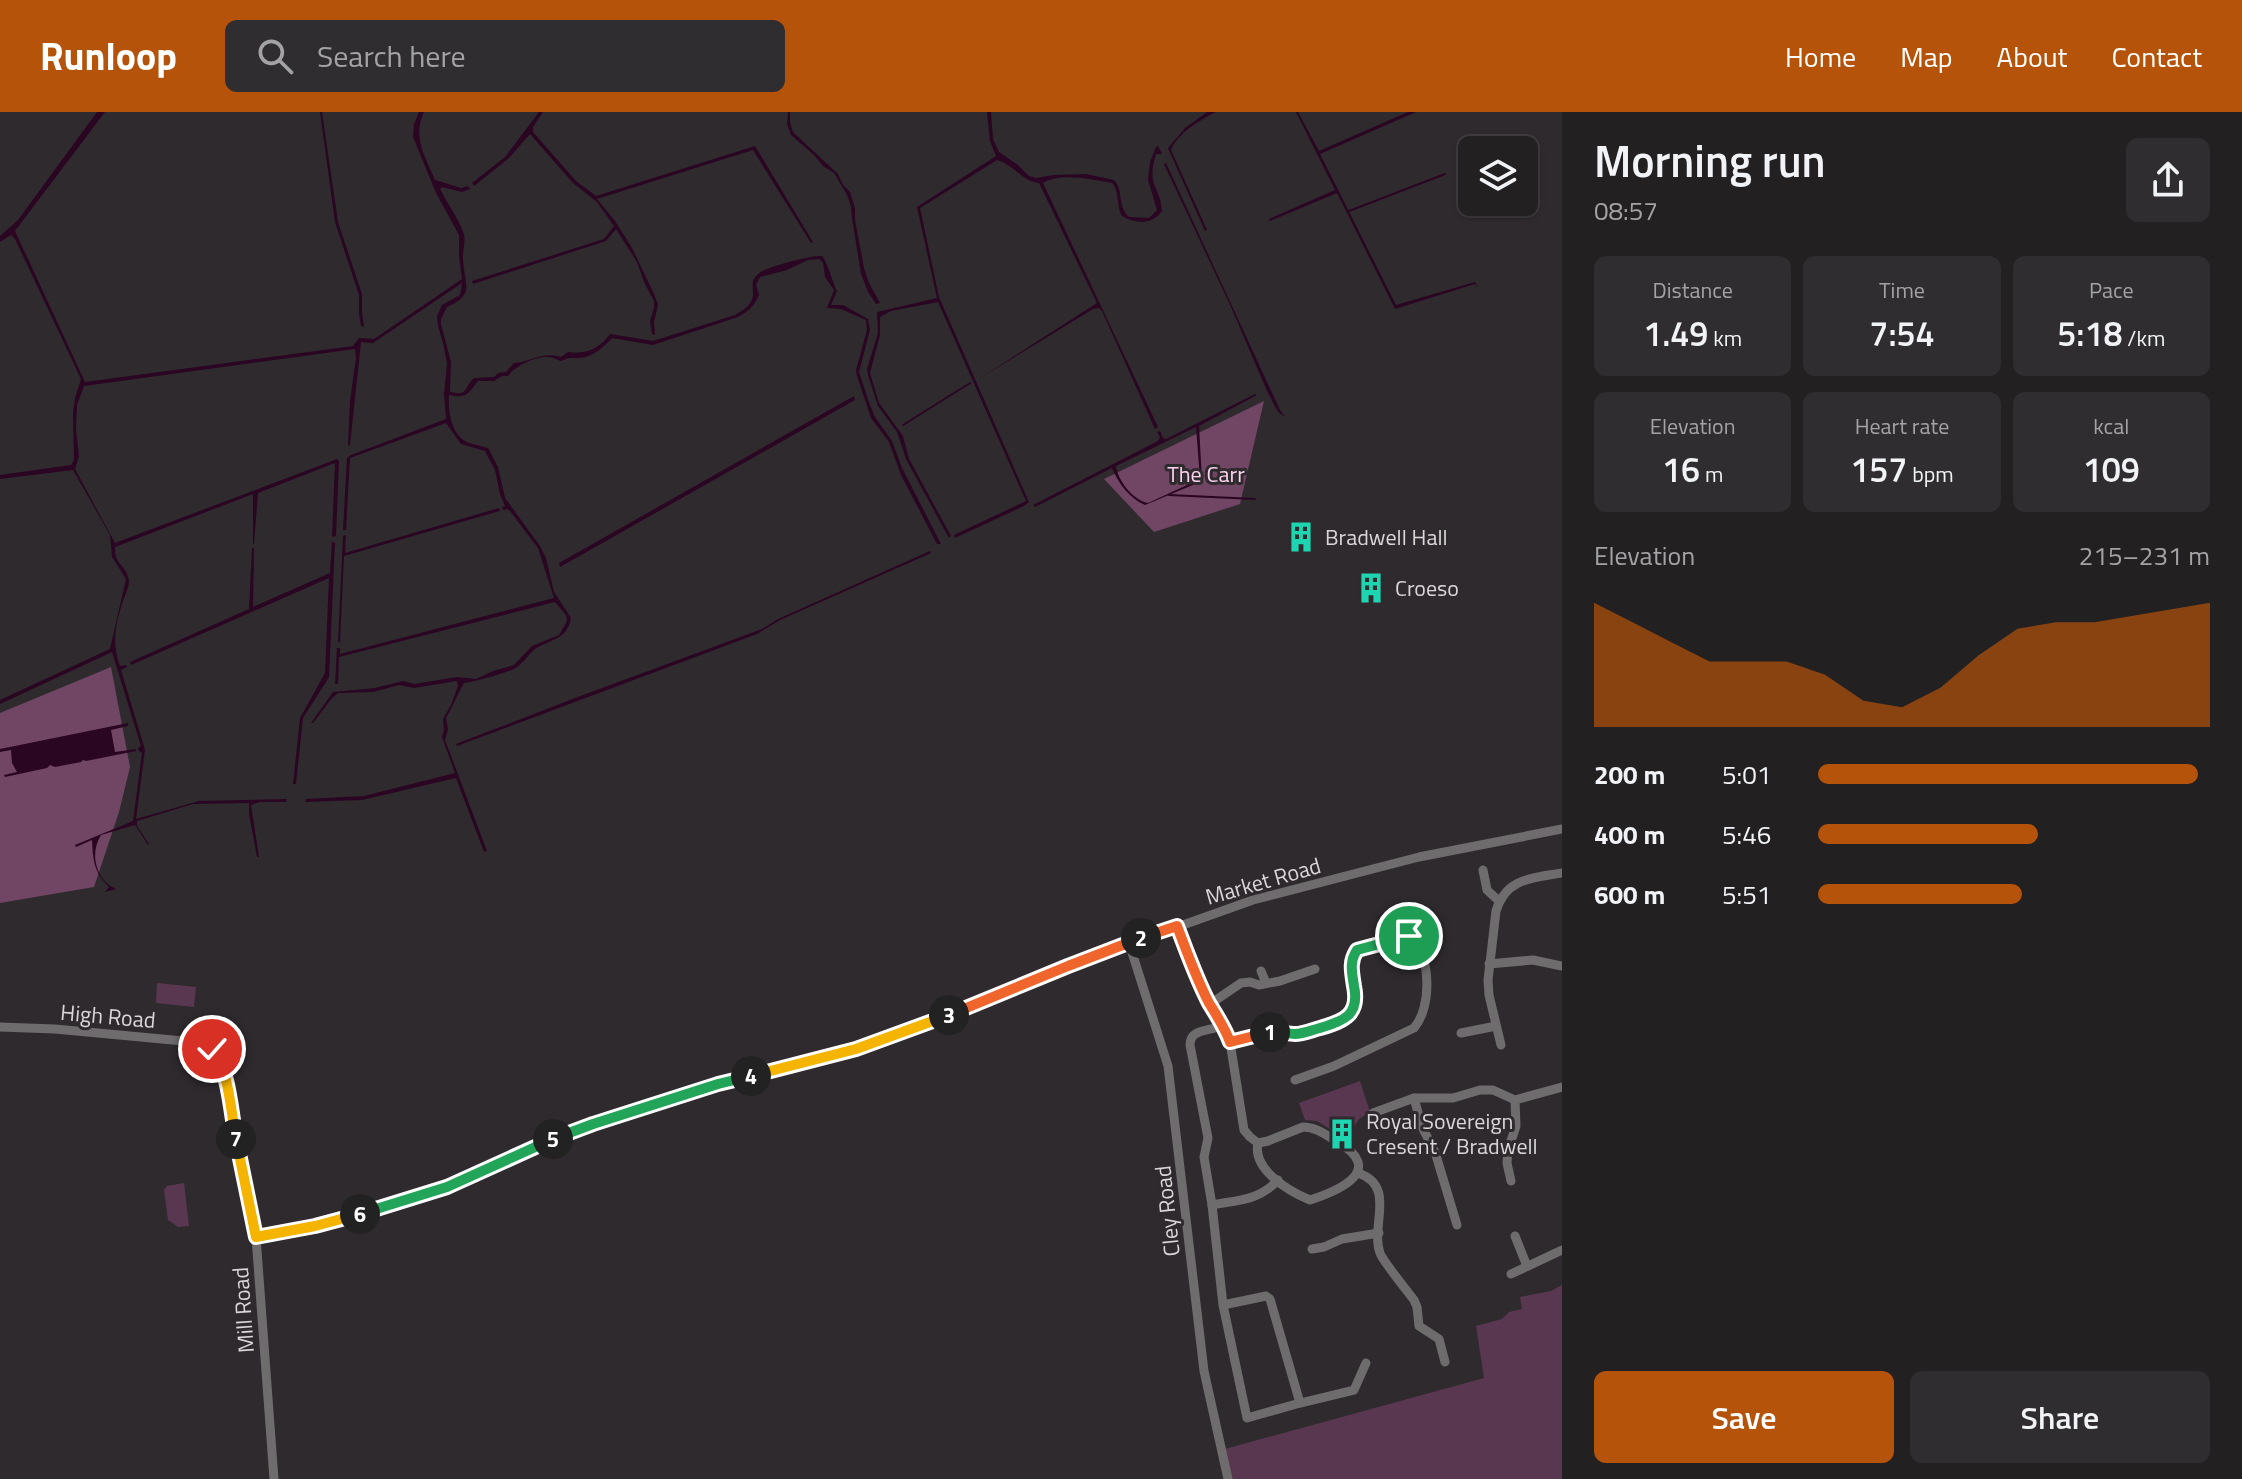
<!DOCTYPE html>
<meta charset="utf-8">
<style>
body{margin:0;font-family:"Titillium Web",sans-serif;background:#2f2d2f;color:#f1f3f6;height:100vh;display:flex;flex-direction:column;font-size:30px;white-space:nowrap}
*{box-sizing:border-box;margin:0}
p{font-size:26px;color:#a3a3a5}
.icon{flex:none;width:44px;height:44px;fill:none;stroke:currentColor;stroke-width:2;stroke-linecap:round;stroke-linejoin:round}
.map{position:relative;flex:1;overflow:hidden}
.panel{display:flex;flex-direction:column;background:#232022;width:680px}
.panel>*{flex:none}
.fabs{position:absolute;left:1458px;top:24px;display:grid;gap:16px}
.fabs a{display:grid;place-items:center;width:80px;height:80px;border-radius:12px;background:#232022;box-shadow:0 2px 6px #0004,0 0 0 2px #403e40;font-size:40px}
.pin{position:absolute;display:grid;place-items:center;width:68px;height:68px;color:#fff;margin:-34px;border:4px solid #fff;border-radius:50%;box-shadow:0 2px 8px #0007}
.km{position:absolute;width:40px;height:40px;margin:-20px;border-radius:50%;background:#222;color:#fff;font-size:22px;line-height:40px;text-align:center}
.round{display:grid;place-items:center;flex:none;width:84px;height:84px;border-radius:12px;background:#2f2d2f}
.headline{display:flex;align-items:center;justify-content:space-between;height:136px;padding:0 32px}
h1{font-size:44px;font-weight:600;line-height:60px}
.figures{display:grid;grid-template-columns:repeat(3,1fr);gap:12px;height:136px;padding:8px 32px}
.figures div{display:grid;align-content:center;border-radius:12px;background:#2f2d2f;text-align:center}
.figures b{font-size:34px;font-weight:600}
.figures small{font-size:22px;font-weight:400}
.figures p{font-size:22px}
.chart{height:224px;padding:16px 32px}
.chart p{display:flex;justify-content:space-between}
.chart svg{width:100%;height:144px;margin-top:8px;fill:#b45309;opacity:.7}
.button{display:flex;gap:16px;margin-top:auto;padding:16px 32px}
.button a{flex:1;height:92px;border-radius:12px;background:#b45309;color:#fff;font-size:32px;font-weight:600;line-height:92px;text-align:center}
.button a+a{background:#2f2d2f;color:#f1f3f6}
ul{padding:0 32px;list-style:none;font-size:26px}
li{display:grid;grid-template-columns:128px 96px 1fr;align-items:center;height:60px}
li i{height:20px;border-radius:10px;background:#b45309}
header{display:flex;align-items:center;gap:48px;box-sizing:border-box;height:112px;padding:0 40px;background:#b45309;color:#fff}
header strong{font-size:38px}
nav{display:flex;gap:44px;margin-inline-start:auto;font-size:28px}
.search{width:560px;height:72px;background:#2f2d2f;display:flex;align-items:center;gap:20px;box-sizing:border-box;padding:0 28px;border-radius:12px;color:#a3a3a5;font-size:30px}
main{display:flex;flex:1;min-height:0}
.map>svg:first-child{display:block}
.green{fill:#5a3750}
.forest{fill:#704664}
.water{fill:#2a0622;fill-rule:evenodd}
.lines{fill:none;stroke-linecap:round;stroke-linejoin:round}
.stream{stroke:#2a0622;stroke-width:2}
.minor{stroke:#6f6c6e;stroke-width:9}
.split-1-casing{stroke:#fff;stroke-width:16}
.split-2-casing{stroke:#fff;stroke-width:16}
.split-3-casing{stroke:#fff;stroke-width:16}
.split-4-casing{stroke:#fff;stroke-width:16}
.split-5-casing{stroke:#fff;stroke-width:16}
.split-6-casing{stroke:#fff;stroke-width:16}
.split-7-casing{stroke:#fff;stroke-width:16}
.split-8-casing{stroke:#fff;stroke-width:16}
.split-1{stroke:#22a559;stroke-width:10}
.split-2{stroke:#f0652b;stroke-width:10}
.split-3{stroke:#f0652b;stroke-width:10}
.split-4{stroke:#f5b400;stroke-width:10}
.split-5{stroke:#22a559;stroke-width:10}
.split-6{stroke:#22a559;stroke-width:10}
.split-7{stroke:#f5b400;stroke-width:10}
.split-8{stroke:#f5b400;stroke-width:10}
.labels{text-anchor:middle;dominant-baseline:central;stroke-width:6;stroke-linejoin:round;paint-order:stroke}
.park-label{font-size:22px;fill:#fdd2ef;stroke:#2f2a2e}
.poi-label{font-size:22px;fill:#dad7d9;stroke:#2f2a2e;text-anchor:start}
.street-label{font-size:22px;fill:#dad7d9;stroke:#2f2a2e}
</style>
<header>
<strong>Runloop</strong>
<div class="search"><svg class="icon" aria-label="search" viewBox="0 0 24 24"><circle cx="10" cy="10" r="6"/><path d="M15 15l6 6"/></svg>Search here</div>
<nav><a>Home</a><a>Map</a><a>About</a><a>Contact</a></nav>
</header>
<main>
<div class="map">
<svg width="1562" height="1367" viewBox="0 0 1562 1367">
<rect width="100%" height="100%" fill="#2f2a2e"/>
<g class="green">
<polygon points="157,871 196,875 194,895 156,891"/>
<polygon points="1360,969 1370,1000 1359,1007 1346,1027 1317,1009 1305,1008 1299,991"/>
<polygon points="184,1071 189,1114 178,1115 168,1108 164,1078 167,1074"/>
<polygon points="1562,1173 1562,1367 1231,1367 1225,1337 1484,1266 1476,1214 1502,1207 1509,1200 1522,1197 1520,1185 1551,1179"/>
</g>
<g class="forest">
<polygon points="1264,289 1240,392 1154,420 1104,367"/>
<polygon points="111,555 130,655 119,700 94,775 0,791 0,601"/>
</g>
<g class="water">
<path d="M97 0H105L15 119 85 270 353 234 359 226 374 227 462 167 459 144V123L436 81 413 25 414 12 419 0H424C412 25 425 44 435 68L461 76 468 74 470 77 462 80 442 75 440 77C446 89 462 112 464 123 466 130 462 140 463 148 465 175 475 182 447 195L441 207V212L451 250 450 280C470 284 463 276 474 266L494 265 498 261 506 260 514 251C531 250 542 239 561 245L568 240C586 243 600 236 610 222L653 229 735 203C767 186 744 175 757 163 763 155 812 143 822 144 828 151 832 169 837 179L831 193H843L868 207 870 218 859 260 870 293 875 305 892 329 902 356 941 432H937L901 363 889 330 871 306 857 264 856 258 867 218 866 208 841 197 827 196 834 178 825 165 823 151 819 147 808 148 787 158 760 165 756 173 759 183C754 194 749 199 738 205L653 233 612 226C604 235 593 245 580 246 571 246 569 245 561 249 557 248 553 245 548 245 535 244 515 254 508 264H502L494 269H478C468 282 466 287 449 283 448 300 451 324 469 331 475 333 482 334 488 336L498 355 505 386 540 434 546 446 554 480 571 506C567 528 551 527 535 537 529 542 524 550 517 555 511 560 474 570 464 571 457 583 453 594 446 606L448 617 445 628 487 739 484 740 456 666 362 688 305 690 306 687 364 684 455 661 442 625 444 618 443 607 451 593 458 574 457 569 414 576 399 573 373 580 338 581 332 586 313 611H311L333 580 375 576 403 569 414 572 457 565 476 567 493 559 514 553 532 534 559 523 567 509 566 503 555 490 339 545 338 572H335L337 536H340V542L554 486 538 436 510 399 507 397 503 398 502 395 505 394 500 382 495 358 485 339 461 332 446 311 350 346 346 418H343L347 346 351 343 446 307 444 282 447 252 443 231 438 214 437 204 442 193 460 183 462 171 373 231 361 230 350 333 348 334 350 289 356 246 355 237 84 274 77 293 76 318 79 344 75 357 115 431 337 347 339 349 336 424 332 425 335 351 258 381 254 432H253V382L115 435C114 453 127 453 129 469 129 476 124 485 122 492 115 514 112 533 120 554L126 553 127 555 121 558 145 638 136 707 199 689 287 687 286 690H260L251 693 259 745H257L249 702V691L193 692 137 709V714L149 732 148 733 135 713 101 723C89 742 96 768 116 777L105 780 109 775C94 760 93 749 92 728L76 735 75 733 133 709 142 641 139 639 138 636 141 634 112 540 0 592V588L110 537 126 467 112 445 110 423 73 358 0 367V363L71 353 74 348 73 301 75 286 81 267 15 127 11 123 0 130V124L18 108Z"/>
<polygon points="320,0 322,0 338,110 362,182 362,200 364,215 361,214 359,202 359,183 335,110"/>
<polygon points="539,0 543,0 533,15 533,20 576,69 596,84 755,34 813,130 811,131 753,38 597,87 615,109 632,136 655,184 658,193 654,210 655,223 652,222 650,209 654,196 654,189 644,170 637,150 616,117 606,129 473,172 472,169 604,127 614,114 597,90 573,71 530,22 509,46 474,74 472,71 505,45"/>
<polygon points="788,0 790,0 790,10 793,20 838,62 843,73 850,80 855,96 855,108 864,156 869,171 880,191 876,192 868,180 861,162 852,106 851,94 847,83 834,61 823,54 814,43 791,23 787,12"/>
<path d="M987 0H991L993 27 999 40 1018 53 1029 64 1036 66 1053 63 1086 62 1114 68C1124 78 1117 94 1129 105L1149 106 1157 98 1148 68 1150 50 1156 35 1158 34 1162 42H1156C1146 75 1160 72 1162 99 1152 113 1136 112 1122 104 1116 94 1120 79 1112 71 1092 68 1061 60 1043 71L1158 315 1155 317 1102 199 1099 196 1093 197 982 265 1097 191 1039 71C1023 70 1013 52 997 48L920 96 939 185 1029 390 1024 394 955 426 954 423 1026 389 938 190 891 199 880 205V223L870 261 879 291 903 324 909 347 951 424 949 426 906 347 897 320 878 294 868 263 867 257 878 221 877 200 937 186 917 95 996 44 990 29Z"/>
<path d="M1207 0H1216C1200 8 1178 21 1171 38L1207 118 1205 119 1168 36 1185 16Z"/>
<polygon points="1296,0 1298,0 1319,39 1408,0 1416,0 1320,42 1396,193 1475,170 1478,176 1475,172 1395,197 1337,81 1270,109 1269,107 1335,78"/>
<polygon points="1166,51 1280,298 1285,305 1297,333 1285,305 1278,300 1267,279 1231,195 1164,52"/>
<path d="M1255 282 1257 283 1199 314 1202 368 1200 370 1145 393C1130 387 1118 371 1112 356L1035 395 1033 393 1158 329 1160 325 1157 320 1160 319 1163 326 1166 327ZM1196 315 1200 367 1148 391C1133 388 1118 369 1116 354Z"/>
<polygon points="854,284 855,288 560,455 559,451"/>
<polygon points="499,396 500,399 496,400 344,444 340,531 338,529 343,424 346,423 345,441"/>
<polygon points="332,429 335,431 329,565 303,606 296,672 293,672 300,606 325,561 329,466 131,553 130,550 249,497 252,436 254,436 253,495 330,461"/>
<polygon points="930,439 931,441 780,508 757,522 457,634 456,632 575,586 762,517 778,507"/>
<polygon points="128,611 128,614 111,618 115,640 136,637 136,639 86,649 83,648 81,650 55,655 50,653 47,656 5,665 4,663 17,660 12,651 11,638 0,640 0,637"/>
</g>
<g class="lines">
<g class="stream">
<polyline points="1349,99 1445,62"/>
<polyline points="903,313 970,271"/>
<polyline points="1169,383 1255,387"/>
</g>
<g class="minor">
<polyline points="1483,758 1487,778 1499,789"/>
<polyline points="1177,814 1195,861 1210,892 1224,914 1230,930 1244,1018 1250,1025 1258,1031"/>
<polyline points="1129,831 1168,954 1204,1259 1228,1367"/>
<polyline points="1489,852 1533,848 1562,854"/>
<polyline points="1261,859 1266,871"/>
<polyline points="1210,892 1241,871 1250,870 1259,873 1280,869 1315,857"/>
<path d="M0 915 55 917 194 930C214 936 219 946 225 965L256 1125 274 1367"/>
<path d="M1215 916C1204 919 1190 919 1190 933L1208 1026 1204 1045 1212 1093 1223 1193 1247 1306 1300 1291 1270 1187 1266 1184 1223 1193"/>
<polyline points="1461,921 1496,914"/>
<path d="M1230 930C1244 926 1259 921 1273 919 1281 918 1289 922 1298 922 1314 920 1352 910 1356 892 1360 871 1343 858 1357 838L1405 824 1412 825C1431 846 1432 895 1414 916L1334 954 1295 968"/>
<path d="M1501 933 1489 883 1488 868 1496 799C1506 766 1532 766 1562 761"/>
<polyline points="1414,986 1422,1015 1435,1040 1457,1113"/>
<polyline points="1373,1001 1414,986 1453,986 1480,978 1493,978 1515,988"/>
<path d="M1303 1015C1316 1015 1326 1023 1338 1030 1385 1058 1341 1078 1310 1088 1288 1079 1252 1057 1258 1031L1268 1029Z"/>
<path d="M1358 1061C1397 1074 1370 1114 1380 1141 1382 1148 1408 1180 1414 1188L1417 1195 1419 1214 1439 1227 1445 1250"/>
<polyline points="1511,1069 1507,1051 1508,1038 1516,1014 1515,988 1562,975"/>
<path d="M1212 1093C1237 1088 1259 1089 1278 1068"/>
<polyline points="1515,1124 1527,1154"/>
<polyline points="256,1125 315,1114 398,1091 447,1075 558,1025 593,1012 718,972 856,937 920,915 1068,854 1253,788 1419,745 1562,717"/>
<polyline points="1312,1137 1324,1135 1342,1127 1379,1121"/>
<polyline points="1511,1162 1562,1138"/>
<polyline points="1300,1291 1354,1278 1366,1251"/>
</g>
</g>
<g class="lines">
<g class="split-1-casing">
<path id="split-1" d="M1270 920C1279 919 1287 922 1295 922 1303 922 1312 918 1320 916 1344 909 1360 903 1354 874 1352 860 1349 850 1357 838L1409 824"/>
</g>
<g class="split-2-casing">
<path id="split-2" d="M1141 826 1177 814C1187 840 1196 866 1209 891 1217 904 1225 916 1230 930L1270 920"/>
</g>
<g class="split-3-casing">
<polyline id="split-3" points="949,903 1068,854 1141,826"/>
</g>
<g class="split-4-casing">
<polyline id="split-4" points="751,964 856,937 949,903"/>
</g>
<g class="split-5-casing">
<polyline id="split-5" points="553,1027 593,1012 718,972 751,964"/>
</g>
<g class="split-6-casing">
<polyline id="split-6" points="360,1102 447,1075 553,1027"/>
</g>
<g class="split-7-casing">
<polyline id="split-7" points="236,1027 256,1125 315,1114 360,1102"/>
</g>
<g class="split-8-casing">
<path id="split-8" d="M212 937C229 957 231 1001 236 1027"/>
</g>
<use href="#split-1" class="split-1"/>
<use href="#split-2" class="split-2"/>
<use href="#split-3" class="split-3"/>
<use href="#split-4" class="split-4"/>
<use href="#split-5" class="split-5"/>
<use href="#split-6" class="split-6"/>
<use href="#split-7" class="split-7"/>
<use href="#split-8" class="split-8"/>
</g>
<defs>
<g id="building-bare" transform="scale(2.4)"><path d="M-4-6H4V6H1V3H-1V6H-4ZM-2.5-4.3h1.7v1.8h-1.7ZM.8-4.3h1.7v1.8H.8ZM-2.5-1h1.7V.8h-1.7ZM.8-1h1.7V.8H.8Z" fill="#1ed5b1" stroke="#2f2a2e" stroke-width="2.5" paint-order="stroke"/></g>
</defs>
<g fill-rule="evenodd">
<use href="#building-bare" x="1301" y="425"/>
<use href="#building-bare" x="1371" y="476"/>
<use href="#building-bare" x="1342" y="1022"/>
</g>
<g class="labels">
<g class="park-label">
<text x="1206" y="362">The Carr</text>
</g>
<g class="poi-label">
<text x="1325" y="425">Bradwell Hall</text>
<text x="1395" y="476">Croeso</text>
<text x="1366" y="1009">Royal Sovereign<tspan x="1366" dy="25">Cresent / Bradwell</tspan></text>
</g>
<g class="street-label">
<text transform="translate(1263 769) rotate(-16)">Market Road</text>
<text transform="translate(108 904) rotate(5)">High Road</text>
<text transform="translate(1167 1099) rotate(-96)">Cley Road</text>
<text transform="translate(243 1198) rotate(-94)">Mill Road</text>
</g>
</g>
</svg>
<div class="fabs">
<a><svg class="icon" aria-label="layers" viewBox="0 0 24 24"><path d="M12 4l9 5-9 5-9-5zM3 14l9 5 9-5"/></svg></a>
</div>
<div class="pin" style="left:1409px;top:824px;background:#1e9e55"><svg class="icon" aria-label="arrive" viewBox="0 0 24 24"><path d="M6 21V4h12l-3 4 3 4H6"/></svg></div>
<div class="pin" style="left:212px;top:937px;background:#d93025"><svg class="icon" aria-label="check" viewBox="0 0 24 24"><path d="M5 12l5 5 9-10"/></svg></div>
<b class="km" style="left:1270px;top:920px">1</b>
<b class="km" style="left:1141px;top:826px">2</b>
<b class="km" style="left:949px;top:903px">3</b>
<b class="km" style="left:751px;top:964px">4</b>
<b class="km" style="left:553px;top:1027px">5</b>
<b class="km" style="left:360px;top:1102px">6</b>
<b class="km" style="left:236px;top:1027px">7</b>
</div>
<section class="panel">
<div class="headline"><div><h1>Morning run</h1><p>08:57</p></div><a class="round"><svg class="icon" aria-label="share" viewBox="0 0 24 24"><path d="M12 15V3M7 8l5-5 5 5M5 13v7h14v-7"/></svg></a></div>
<div class="figures">
<div><p>Distance</p><b>1.49<small> km</small></b></div>
<div><p>Time</p><b>7:54</b></div>
<div><p>Pace</p><b>5:18<small> /km</small></b></div>
</div>
<div class="figures">
<div><p>Elevation</p><b>16<small> m</small></b></div>
<div><p>Heart rate</p><b>157<small> bpm</small></b></div>
<div><p>kcal</p><b>109</b></div>
</div>
<div class="chart"><p><span>Elevation</span>215–231 m</p>
<svg viewBox="0 0 160 44" preserveAspectRatio="none"><path d="M0 44V6L10 12L20 18L30 24L40 24L50 24L60 28L70 36L80 38L90 32L100 22L110 14L120 12L130 12L140 10L150 8L160 6V44z"/></svg>
</div>
<ul>
<li><b>200 m</b>5:01<i style="width:97%"></i></li>
<li><b>400 m</b>5:46<i style="width:56%"></i></li>
<li><b>600 m</b>5:51<i style="width:52%"></i></li>
</ul>
<div class="button"><a>Save</a><a>Share</a></div>
</section>
</main>
